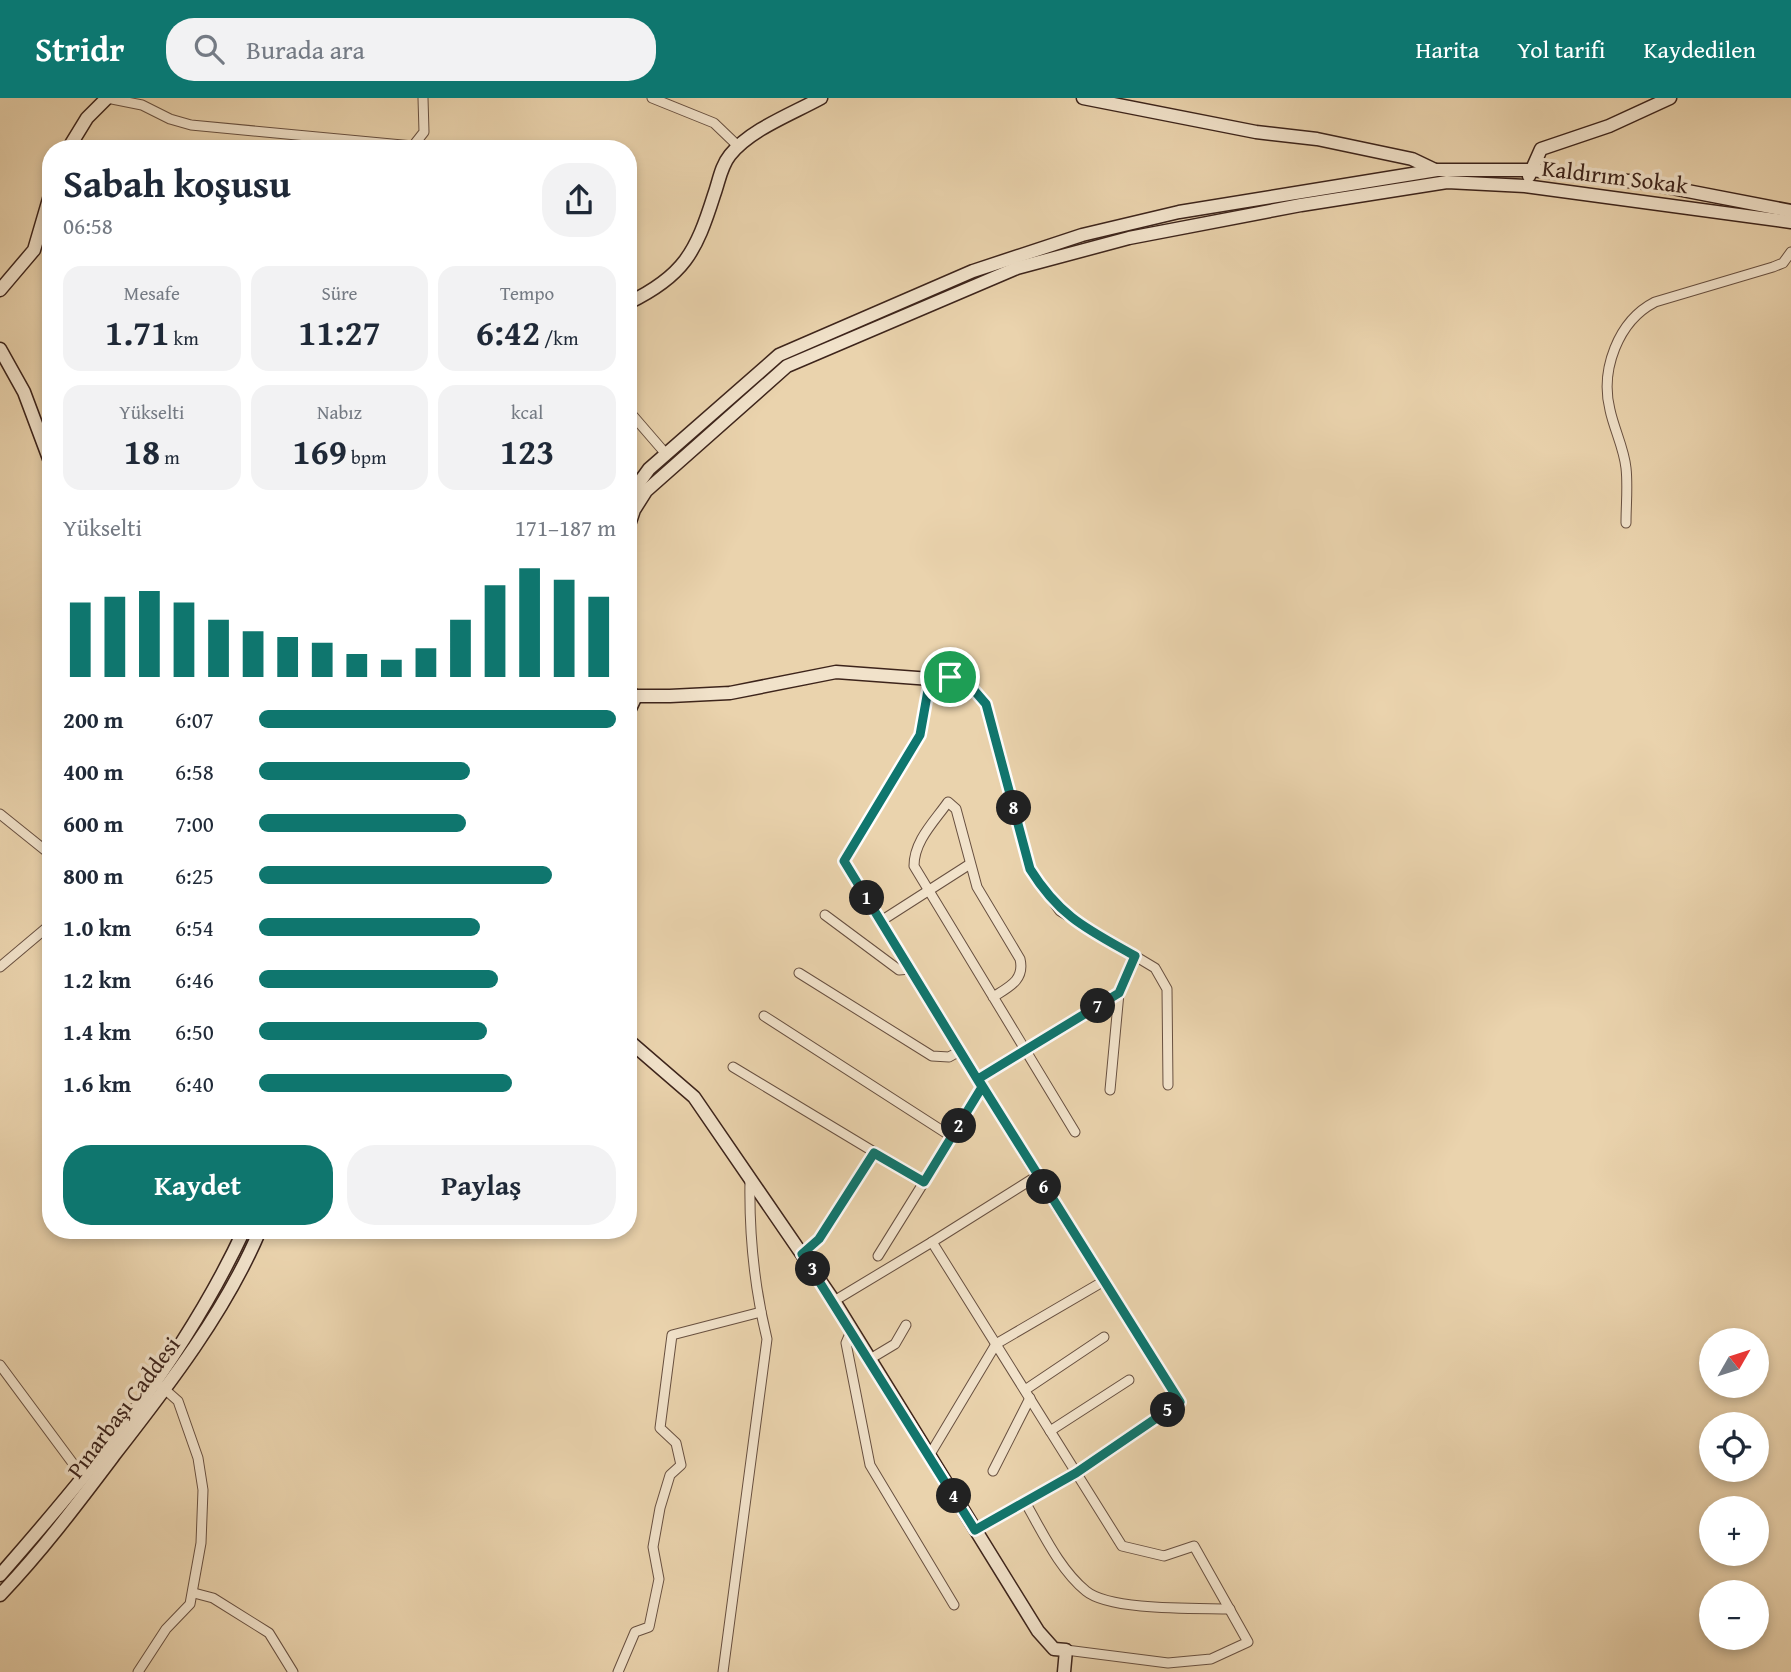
<!DOCTYPE html>
<html lang="tr">
<meta charset="utf-8">
<style>
body{margin:0;font-family:"Gentium Book Plus",serif;background:#f2f2f3;color:#1f2937;height:100vh;display:flex;flex-direction:column;font-size:26px;white-space:nowrap}
*{box-sizing:border-box;margin:0}
p{font-size:23px;color:#747a83}
.icon{flex:none;width:38px;height:38px;fill:none;stroke:currentColor;stroke-width:2;stroke-linecap:round;stroke-linejoin:round}
.map{position:relative;flex:1;overflow:hidden}
.details{position:absolute;left:42px;top:42px;width:595px;height:1099px;display:flex;flex-direction:column;background:#fff;border-radius:28px;box-shadow:0 4px 10px #0003}
.details>*{flex:none}
.needle{width:46px;rotate:51deg}
.fabs{position:absolute;left:1699px;top:1230px;display:grid;gap:14px}
.fabs a{display:grid;place-items:center;width:70px;height:70px;border-radius:50%;background:#fff;box-shadow:0 4px 10px #0003;font-size:35px}
.pin{position:absolute;display:grid;place-items:center;width:60px;height:60px;color:#fff;margin:-30px;border:4px solid #fff;border-radius:50%;box-shadow:0 2px 7px #0007}
.km{position:absolute;width:35px;height:35px;margin:-18px;border-radius:50%;background:#222;color:#fff;font-size:19px;line-height:35px;text-align:center}
.round{display:grid;place-items:center;flex:none;width:74px;height:74px;border-radius:28px;background:#f2f2f3}
.head{display:flex;align-items:center;justify-content:space-between;height:119px;padding:0 21px}
h1{font-size:38px;font-weight:700;line-height:52px}
.figures{display:grid;grid-template-columns:repeat(3,1fr);gap:10px;height:119px;padding:7px 21px}
.figures div{display:grid;align-content:center;border-radius:18px;background:#f2f2f3;text-align:center}
.figures b{font-size:35px;font-weight:700}
.figures small{font-size:19px;font-weight:400}
.figures p{font-size:19px}
.chart{height:196px;padding:14px 21px}
.chart p{display:flex;justify-content:space-between}
.chart svg{width:100%;height:126px;margin-top:7px;stroke:#0f766e;stroke-width:6}
.button{display:flex;gap:14px;margin-top:auto;padding:14px 21px}
.button a{flex:1;height:80px;border-radius:28px;background:#0f766e;color:#fff;font-size:28px;font-weight:700;line-height:80px;text-align:center}
.button a+a{background:#f2f2f3;color:#1f2937}
ul{padding:0 21px;list-style:none;font-size:23px}
li{display:grid;grid-template-columns:112px 84px 1fr;align-items:center;height:52px}
li i{height:18px;border-radius:9px;background:#0f766e}
header{display:flex;align-items:center;gap:42px;box-sizing:border-box;height:98px;padding:0 35px;background:#0f766e;color:#fff}
header strong{font-size:33px}
nav{display:flex;gap:38px;margin-inline-start:auto;font-size:24px}
.search{width:490px;height:63px;background:#f2f2f3;display:flex;align-items:center;gap:18px;box-sizing:border-box;padding:0 24px;border-radius:28px;color:#747a83;font-size:26px}
.map>svg:first-child{display:block}
.lines{fill:none;stroke-linecap:round;stroke-linejoin:round}
.street-casing{stroke:#685040;stroke-width:11}
.secondary-casing{stroke:#3d241b;stroke-width:15}
.street{stroke:#f1e2ca;stroke-width:9}
.secondary{stroke:#f1e2ca;stroke-width:12}
.route-casing{stroke:#fff;stroke-width:14}
.route{stroke:#0f766e;stroke-width:9}
.labels{text-anchor:middle;dominant-baseline:central;stroke-width:7;stroke-linejoin:round;paint-order:stroke}
.street-label{font-size:23px;fill:#3d241b;stroke:#f1e2ca}
</style>
<header>
<strong>Stridr</strong>
<div class="search"><svg class="icon" aria-label="search" viewBox="0 0 24 24"><circle cx="10" cy="10" r="6"/><path d="M15 15l6 6"/></svg>Burada ara</div>
<nav><a>Harita</a><a>Yol tarifi</a><a>Kaydedilen</a></nav>
</header>
<div class="map">
<svg width="1791" height="1574" viewBox="0 0 1791 1574">
<rect width="100%" height="100%" fill="#ead3ad"/>
<filter id="stains"><feTurbulence type="fractalNoise" baseFrequency=".00286" numOctaves="4"/><feColorMatrix values="0 0 0 0 .2 0 0 0 0 .09 0 0 0 0 .02 0 0 0 .5 -.17"/></filter>
<radialGradient id="worn" r=".72"><stop offset=".6" stop-color="#630" stop-opacity="0"/><stop offset="1" stop-color="#630" stop-opacity=".3"/></radialGradient>
<g class="lines">
<g class="street-casing">
<g id="street">
<polyline points="107,0 142,7 170,21 191,27 413,48 424,34 423,0"/>
<polyline points="652,0 714,25 738,48"/>
<polyline points="628,312 666,356"/>
<path d="M1626 425C1626 407 1628 388 1626 370 1624 350 1614 331 1610 312 1600 272 1618 223 1655 204L1773 169 1783 165 1791 154"/>
<polyline points="0,716 51,757"/>
<polyline points="825,817 899,872 910,871"/>
<polyline points="881,823 970,766"/>
<polyline points="0,869 51,826"/>
<polyline points="799,875 932,958 949,959 960,953"/>
<path d="M993 899C1009 889 1025 882 1020 861L977 789 956 711 948 704C934 724 914 743 914 768L1075 1034"/>
<polyline points="764,918 952,1039"/>
<polyline points="733,969 924,1084"/>
<polyline points="978,981 1119,895 1135,858"/>
<polyline points="1110,992 1119,895"/>
<polyline points="802,1156 819,1141 874,1054"/>
<polyline points="878,1158 983,989"/>
<polyline points="834,1203 932,1144"/>
<polyline points="852,1231 846,1245 870,1367 954,1507"/>
<polyline points="870,1261 895,1246 906,1227"/>
<polyline points="0,1267 83,1379"/>
<polyline points="1025,1292 1104,1239"/>
<polyline points="1050,1333 1129,1282"/>
<polyline points="929,1358 996,1246 1104,1183"/>
<polyline points="993,1373 1030,1300"/>
<path d="M1025 1404C1042 1433 1059 1471 1086 1493 1110 1513 1197 1510 1230 1511"/>
<polyline points="975,1432 1076,1375 1180,1304 1037,1078"/>
<polyline points="194,1495 213,1500 269,1535 293,1574"/>
<path d="M1066 1552 1168 1565 1211 1561 1248 1544 1194 1448 1164 1458 1122 1448 932 1144 1037 1078 844 763 920 637 931 581C956 578 970 587 986 606L1030 771 1060 813 1155 870 1167 891 1168 987"/>
<polyline points="138,1574 166,1531 190,1506 201,1445 203,1392 198,1360 178,1303 161,1288"/>
<polyline points="618,1574 635,1534 649,1529 659,1481 653,1449 660,1410 670,1377 681,1367 676,1345 660,1330 672,1237 761,1214"/>
<path d="M723 1574 767 1241C754 1188 749 1137 750 1082"/>
</g>
</g>
<g class="secondary-casing">
<g id="secondary">
<polyline points="1083,0 1256,34 1317,41 1412,61 1435,72"/>
<polyline points="68,51 87,20 107,0"/>
<polyline points="1529,78 1541,51 1609,28 1670,0"/>
<polyline points="0,192 34,152 51,94"/>
<path d="M628 205C684 178 696 154 714 97 719 83 721 68 730 57 751 31 792 16 821 0"/>
<polyline points="0,251 24,294 51,366"/>
<polyline points="628,400 649,371 779,257 973,173 1082,137 1179,114 1437,72 1531,72 1646,85 1791,113"/>
<polyline points="628,430 634,412 646,393 787,268 1017,170 1129,140 1301,107 1447,84 1525,88 1791,124"/>
<polyline points="628,594 636,598 670,598 730,595 836,574 931,581"/>
<polyline points="628,615 636,598"/>
<polyline points="628,942 694,999 834,1203 1038,1533 1054,1551 1066,1552 1064,1574"/>
<path d="M0 1477C93 1371 184 1261 244 1132"/>
<path d="M0 1497C42 1453 78 1405 115 1356 168 1288 226 1213 260 1132"/>
</g>
</g>
<use href="#street" class="street"/>
<use href="#secondary" class="secondary"/>
</g>
<g class="lines">
<g class="route-casing">
<path id="route" d="M950 579 930 581 920 637 844 763 982 989 924 1084 874 1055 819 1141 802 1156 975 1432 1076 1375 1180 1304 978 981 1119 895 1135 858C1087 831 1060 819 1030 771L986 606 973 591 950 579"/>
</g>
<use href="#route" class="route"/>
</g>
<g class="labels">
<g class="street-label">
<text transform="translate(1615 78) rotate(7)">Kaldırım Sokak</text>
<text transform="translate(123 1309) rotate(-53)">Pınarbaşı Caddesi</text>
</g>
</g>
<rect width="100%" height="100%" filter="url(#stains)"/>
<rect width="100%" height="100%" fill="url(#worn)"/>
</svg>
<div class="fabs">
<a><svg class="needle" viewBox="-14 -14 28 28"><path d="M0-13l5 13h-10z" fill="#e53935"/><path d="M0 13l5-13h-10z" fill="#747a83"/></svg></a>
<a><svg class="icon" aria-label="locate" viewBox="0 0 24 24"><circle cx="12" cy="12" r="6"/><path d="M12 2v4M12 18v4M2 12h4M18 12h4"/></svg></a>
<a>+</a>
<a>−</a>
</div>
<div class="pin" style="left:950px;top:579px;background:#1e9e55"><svg class="icon" aria-label="arrive" viewBox="0 0 24 24"><path d="M6 21V4h12l-3 4 3 4H6"/></svg></div>
<b class="km" style="left:867px;top:800px">1</b>
<b class="km" style="left:959px;top:1028px">2</b>
<b class="km" style="left:813px;top:1171px">3</b>
<b class="km" style="left:954px;top:1398px">4</b>
<b class="km" style="left:1168px;top:1312px">5</b>
<b class="km" style="left:1044px;top:1089px">6</b>
<b class="km" style="left:1098px;top:908px">7</b>
<b class="km" style="left:1014px;top:710px">8</b>
<section class="details">
<div class="head"><div><h1>Sabah koşusu</h1><p>06:58</p></div><a class="round"><svg class="icon" aria-label="share" viewBox="0 0 24 24"><path d="M12 15V3M7 8l5-5 5 5M5 13v7h14v-7"/></svg></a></div>
<div class="figures">
<div><p>Mesafe</p><b>1.71<small> km</small></b></div>
<div><p>Süre</p><b>11:27</b></div>
<div><p>Tempo</p><b>6:42<small> /km</small></b></div>
</div>
<div class="figures">
<div><p>Yükselti</p><b>18<small> m</small></b></div>
<div><p>Nabız</p><b>169<small> bpm</small></b></div>
<div><p>kcal</p><b>123</b></div>
</div>
<div class="chart"><p><span>Yükselti</span>171–187 m</p>
<svg viewBox="0 0 160 44" preserveAspectRatio="none"><path d="M5 44V18M15 44V16M25 44V14M35 44V18M45 44V24M55 44V28M65 44V30M75 44V32M85 44V36M95 44V38M105 44V34M115 44V24M125 44V12M135 44V6M145 44V10M155 44V16"/></svg>
</div>
<ul>
<li><b>200 m</b>6:07<i style="width:100%"></i></li>
<li><b>400 m</b>6:58<i style="width:59%"></i></li>
<li><b>600 m</b>7:00<i style="width:58%"></i></li>
<li><b>800 m</b>6:25<i style="width:82%"></i></li>
<li><b>1.0 km</b>6:54<i style="width:62%"></i></li>
<li><b>1.2 km</b>6:46<i style="width:67%"></i></li>
<li><b>1.4 km</b>6:50<i style="width:64%"></i></li>
<li><b>1.6 km</b>6:40<i style="width:71%"></i></li>
</ul>
<div class="button"><a>Kaydet</a><a>Paylaş</a></div>
</section>
</div>
